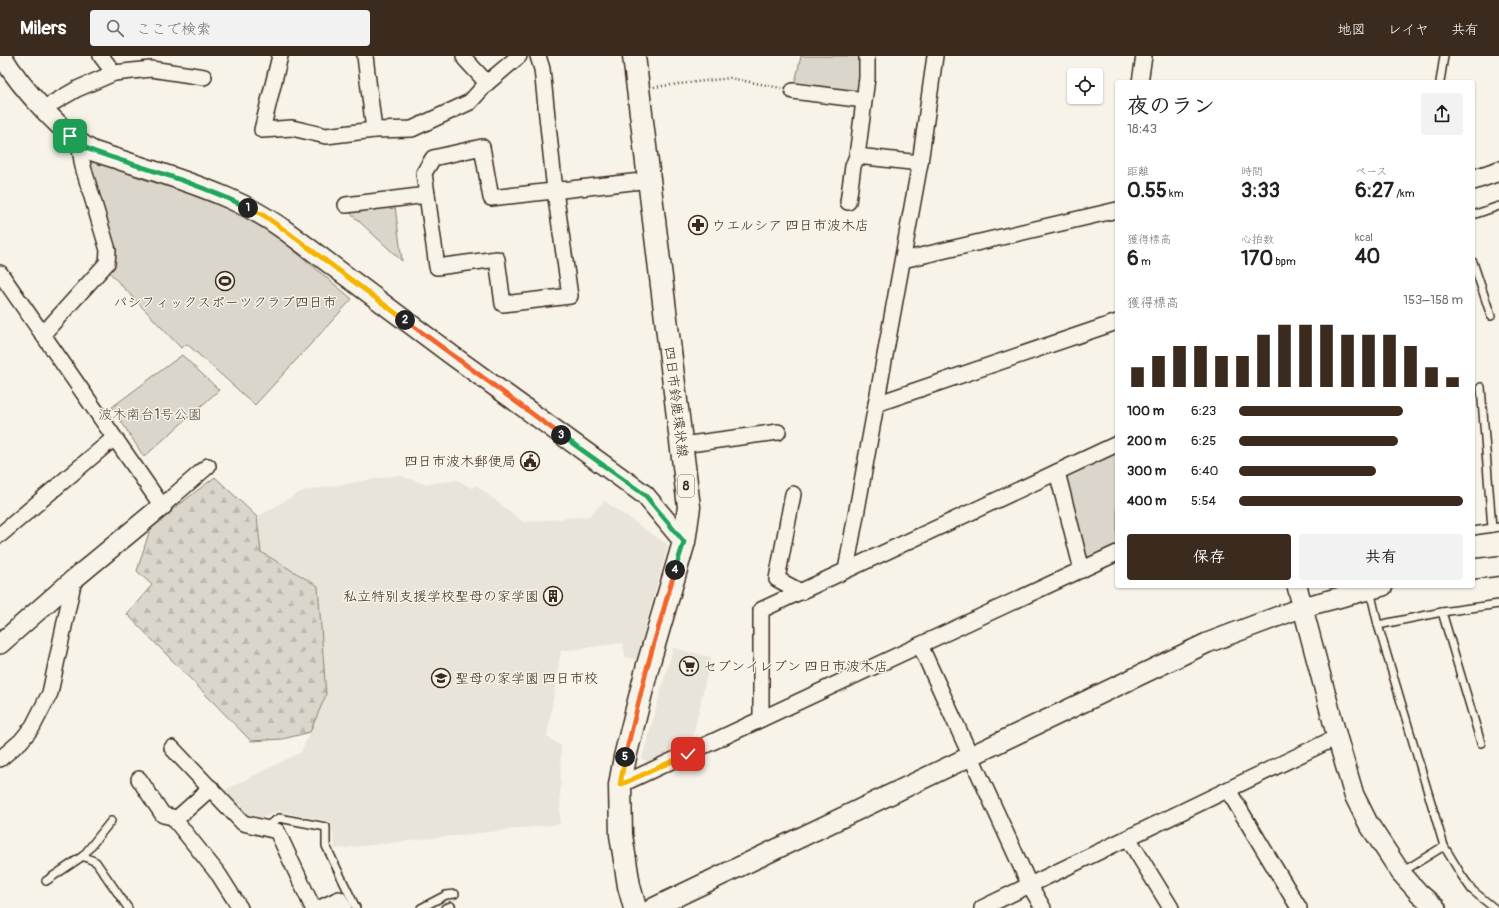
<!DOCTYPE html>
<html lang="ja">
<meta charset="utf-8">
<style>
body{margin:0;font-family:Pangolin,"Klee One",sans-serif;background:#f2f2f2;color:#202124;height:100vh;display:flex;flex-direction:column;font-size:15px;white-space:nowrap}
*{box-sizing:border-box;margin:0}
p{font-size:13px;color:#757577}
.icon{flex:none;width:22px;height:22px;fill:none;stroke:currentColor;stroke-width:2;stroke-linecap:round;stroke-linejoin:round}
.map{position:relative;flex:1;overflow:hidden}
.details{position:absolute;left:1115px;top:24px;width:360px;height:508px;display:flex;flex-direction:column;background:#fff;border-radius:4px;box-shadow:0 1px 3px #0004}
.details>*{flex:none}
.buttons{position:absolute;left:1067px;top:12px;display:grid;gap:8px}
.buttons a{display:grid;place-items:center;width:36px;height:36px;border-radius:4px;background:#fff;box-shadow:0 1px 3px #0004;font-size:20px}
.pin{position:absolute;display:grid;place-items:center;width:34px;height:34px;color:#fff;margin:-17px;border-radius:8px;box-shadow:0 2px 6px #0006}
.km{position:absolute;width:20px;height:20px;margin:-10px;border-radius:50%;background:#222;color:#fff;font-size:11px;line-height:20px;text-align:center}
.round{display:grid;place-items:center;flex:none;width:42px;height:42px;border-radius:4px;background:#f2f2f2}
.summary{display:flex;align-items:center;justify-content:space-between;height:68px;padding:0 12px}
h1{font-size:22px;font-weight:700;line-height:30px}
.stats{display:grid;grid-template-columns:repeat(3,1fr);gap:6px;height:68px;padding:4px 12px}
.stats div{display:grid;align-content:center}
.stats b{font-size:20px;font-weight:700}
.stats small{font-size:11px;font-weight:400}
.stats p{font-size:11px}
.chart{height:112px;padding:8px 12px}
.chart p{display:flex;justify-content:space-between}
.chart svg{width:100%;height:72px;margin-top:4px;stroke:#3b2a1e;stroke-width:6}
.cta{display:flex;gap:8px;margin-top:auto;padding:8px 12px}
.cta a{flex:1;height:46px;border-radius:4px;background:#3b2a1e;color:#fff;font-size:16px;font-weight:700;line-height:46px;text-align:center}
.cta a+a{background:#f2f2f2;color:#202124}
ul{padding:0 12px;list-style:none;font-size:13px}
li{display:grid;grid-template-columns:64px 48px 1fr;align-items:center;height:30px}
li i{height:10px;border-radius:5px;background:#3b2a1e}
header{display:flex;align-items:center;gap:24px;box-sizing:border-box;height:56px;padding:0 20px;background:#3b2a1e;color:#fff}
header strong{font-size:19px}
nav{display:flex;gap:22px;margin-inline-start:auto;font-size:14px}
.search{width:280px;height:36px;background:#f2f2f2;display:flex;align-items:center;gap:10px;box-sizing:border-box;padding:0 14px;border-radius:4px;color:#757577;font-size:15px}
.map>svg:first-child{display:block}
.built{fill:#e9e4d9}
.green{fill:#dbd6cb;stroke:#8b8074}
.forest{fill:url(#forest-firs);stroke:#8b8074}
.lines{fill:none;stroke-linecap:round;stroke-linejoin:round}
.service-casing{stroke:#3b2a1e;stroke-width:10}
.minor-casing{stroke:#3b2a1e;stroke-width:18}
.tertiary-casing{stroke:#3b2a1e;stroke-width:22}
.primary-casing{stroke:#3b2a1e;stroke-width:25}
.path{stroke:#3b2a1e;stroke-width:2.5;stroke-dasharray:1 3;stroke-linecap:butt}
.service{stroke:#f7f3e8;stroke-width:7}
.minor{stroke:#f7f3e8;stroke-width:15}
.tertiary{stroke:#f7f3e8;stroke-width:19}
.primary{stroke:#f7f3e8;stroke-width:22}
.split-1-casing{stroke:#fff;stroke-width:8}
.split-2-casing{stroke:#fff;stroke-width:8}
.split-3-casing{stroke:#fff;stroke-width:8}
.split-4-casing{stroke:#fff;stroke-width:8}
.split-5-casing{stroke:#fff;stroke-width:8}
.split-6-casing{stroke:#fff;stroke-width:8}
.split-1{stroke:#22a559;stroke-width:5}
.split-2{stroke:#f5b400;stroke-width:5}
.split-3{stroke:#f0652b;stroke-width:5}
.split-4{stroke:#22a559;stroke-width:5}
.split-5{stroke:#f0652b;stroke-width:5}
.split-6{stroke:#f5b400;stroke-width:5}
.labels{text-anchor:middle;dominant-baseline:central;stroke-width:3;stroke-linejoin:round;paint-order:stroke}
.shield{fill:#f7f3e8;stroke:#73665b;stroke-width:1}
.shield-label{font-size:13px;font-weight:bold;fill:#3b2a1e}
.poi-label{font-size:14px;fill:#3b2a1e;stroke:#f7f3e8;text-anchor:start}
.street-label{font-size:14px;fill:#3b2a1e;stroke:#f7f3e8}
.park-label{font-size:14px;fill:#5b4c41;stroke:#f7f3e8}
</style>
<header>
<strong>Milers</strong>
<div class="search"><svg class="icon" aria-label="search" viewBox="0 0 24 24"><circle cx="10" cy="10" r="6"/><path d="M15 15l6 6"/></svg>ここで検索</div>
<nav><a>地図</a><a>レイヤ</a><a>共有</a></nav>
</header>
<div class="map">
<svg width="1499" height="852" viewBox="0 0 1499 852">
<defs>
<pattern id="forest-firs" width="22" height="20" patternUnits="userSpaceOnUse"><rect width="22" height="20" fill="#dbd6cb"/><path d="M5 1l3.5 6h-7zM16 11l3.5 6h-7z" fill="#bdb8ae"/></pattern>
</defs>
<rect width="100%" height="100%" fill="#f7f3e8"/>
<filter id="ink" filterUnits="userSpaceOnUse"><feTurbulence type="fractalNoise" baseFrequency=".025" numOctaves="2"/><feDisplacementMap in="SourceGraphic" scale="8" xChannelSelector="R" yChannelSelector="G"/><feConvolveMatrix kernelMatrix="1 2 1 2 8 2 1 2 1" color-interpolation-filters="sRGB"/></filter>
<g filter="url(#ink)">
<g class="built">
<polygon points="398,419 425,428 458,424 471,432 476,429 523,466 589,460 604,445 668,489 636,604 625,601 623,587 561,595 547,681 561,690 560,768 335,793 331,766 278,755 257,764 245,762 223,735 301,696 326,639 318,530 261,496 257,461 302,435"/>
<polygon points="673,592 711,601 691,689 650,708 642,702"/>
</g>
<g class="green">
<polygon points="801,0 862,0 859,39 794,31"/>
<polygon points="88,102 143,123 196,139 234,155 266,171 352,243 255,349 187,288 181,292 107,214"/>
<polygon points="395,150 402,205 348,155"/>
<polygon points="182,299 219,334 144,401 112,351"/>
<polygon points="1117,394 1117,491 1091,503 1084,499 1064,423 1067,417"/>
</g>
<polygon class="forest" points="215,421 257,461 261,496 318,530 326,639 310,676 283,683 251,685 127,558 152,529 137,515 151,470"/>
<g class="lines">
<g class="service-casing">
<g id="service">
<polyline points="1440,26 1444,0"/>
<polyline points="1473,159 1499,150"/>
<polyline points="1473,206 1491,260"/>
<polyline points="1481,331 1492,472"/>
<polyline points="1473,475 1499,471"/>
<polyline points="1370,534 1378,569 1444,790 1462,820 1472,834 1494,852"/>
<polyline points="1442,556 1481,687"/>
<polyline points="1378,569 1442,556 1499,548"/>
<polyline points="265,771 279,762 326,771 326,790 356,852"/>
<polyline points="83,800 96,806 128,852"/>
<polyline points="1402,816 1444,790"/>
<polyline points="46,825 83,800 111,765"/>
<polyline points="421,852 446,839 455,838"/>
<polyline points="445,852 451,850 452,852"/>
</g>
</g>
<g class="minor-casing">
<g id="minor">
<polyline points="101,0 114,17"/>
<polyline points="280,0 262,74 292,72 326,80 374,74 412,73 470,46 487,27 519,0"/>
<polyline points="365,0 374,74"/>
<polyline points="464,0 465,3 487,27"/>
<polyline points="538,0 542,13 555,135 570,240 503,248 497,203 437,211 424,117 433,102 482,91 491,142 650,124"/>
<polyline points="867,0 867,22 857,100 920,107"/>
<polyline points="1140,26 1144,0"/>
<polyline points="793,35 864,44"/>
<polyline points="44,52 77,33 114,17 151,13 204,21"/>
<polyline points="848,146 853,110 857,100"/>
<polyline points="346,149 427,139"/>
<polyline points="903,204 1117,154"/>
<polyline points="0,217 162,450 208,410"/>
<polyline points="43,278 107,207 108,194 83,111 79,87"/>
<polyline points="876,348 1117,266"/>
<polyline points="682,389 778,376"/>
<polyline points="1057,416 1082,514"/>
<polyline points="793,438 777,523 801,536"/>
<polyline points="0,479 114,382"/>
<polyline points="846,514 920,107 935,0"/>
<polyline points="920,589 1030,830 1043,852"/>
<polyline points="761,663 761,554 1117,388"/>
<polyline points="172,692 243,767 277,775 313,852"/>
<polyline points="0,703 21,685 33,670 50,637 74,523"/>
<polyline points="139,723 163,759 177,762"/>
<polyline points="620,729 1117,497"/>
<polyline points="211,732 175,764 219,819 240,852"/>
<polyline points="1228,734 1299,852"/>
<polyline points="1128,782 1171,852"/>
<polyline points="320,852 339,843 344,852"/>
<polyline points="982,852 1337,681"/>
</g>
</g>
<g class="tertiary-casing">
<g id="tertiary">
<path d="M2 0C19 29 63 79 93 95 137 110 185 123 228 142 249 151 268 162 286 175L453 300 645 439 684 486"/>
<polyline points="1473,124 1499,115"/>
<polyline points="1473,513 1499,510"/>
<polyline points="1297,530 1337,681 1354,739 1368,767 1401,817 1419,837 1436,852"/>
<polyline points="0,588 74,523 162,450"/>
<polyline points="653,852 1207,587 1303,551 1383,530"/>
</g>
</g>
<g class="primary-casing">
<polyline id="primary" points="634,0 689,451 684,486 648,609 625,701 620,729 621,779 629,830 635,852"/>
</g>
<polyline class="path" points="654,31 730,22 781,32"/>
<use href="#service" class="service"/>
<use href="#minor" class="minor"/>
<use href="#tertiary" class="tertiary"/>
<use href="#primary" class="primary"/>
</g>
</g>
<g class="lines" filter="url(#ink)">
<g class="split-1-casing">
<path id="split-1" d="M70 80 84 91 93 95C145 113 199 127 248 152"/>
</g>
<g class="split-2-casing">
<polyline id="split-2" points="248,152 263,159 286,175 405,264"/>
</g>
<g class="split-3-casing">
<polyline id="split-3" points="405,264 561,379"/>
</g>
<g class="split-4-casing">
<polyline id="split-4" points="561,379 645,439 684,486 675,514"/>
</g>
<g class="split-5-casing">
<polyline id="split-5" points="625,701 648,608 675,514"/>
</g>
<g class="split-6-casing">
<polyline id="split-6" points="625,701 620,729 688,698"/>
</g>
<use href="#split-1" class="split-1"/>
<use href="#split-2" class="split-2"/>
<use href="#split-3" class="split-3"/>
<use href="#split-4" class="split-4"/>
<use href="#split-5" class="split-5"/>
<use href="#split-6" class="split-6"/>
</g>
<defs>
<g id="pharmacy-ring" transform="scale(1)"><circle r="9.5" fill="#f7f3e8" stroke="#3b2a1e" stroke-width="1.5"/><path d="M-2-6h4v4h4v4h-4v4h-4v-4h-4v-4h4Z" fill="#3b2a1e"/></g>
<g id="stadium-ring" transform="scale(1)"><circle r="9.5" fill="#f7f3e8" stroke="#3b2a1e" stroke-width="1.5"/><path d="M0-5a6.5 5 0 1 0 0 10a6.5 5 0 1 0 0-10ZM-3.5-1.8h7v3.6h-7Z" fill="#3b2a1e"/></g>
<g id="civic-ring" transform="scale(1)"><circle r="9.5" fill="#f7f3e8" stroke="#3b2a1e" stroke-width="1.5"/><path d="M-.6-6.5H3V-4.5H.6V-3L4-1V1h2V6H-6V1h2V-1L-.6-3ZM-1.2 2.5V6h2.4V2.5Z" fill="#3b2a1e"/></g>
<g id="building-ring" transform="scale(1)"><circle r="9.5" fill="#f7f3e8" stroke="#3b2a1e" stroke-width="1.5"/><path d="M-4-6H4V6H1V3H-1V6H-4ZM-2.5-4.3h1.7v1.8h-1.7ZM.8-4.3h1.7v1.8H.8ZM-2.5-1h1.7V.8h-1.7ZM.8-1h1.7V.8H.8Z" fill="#3b2a1e"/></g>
<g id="supermarket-ring" transform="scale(1)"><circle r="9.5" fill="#f7f3e8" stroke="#3b2a1e" stroke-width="1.5"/><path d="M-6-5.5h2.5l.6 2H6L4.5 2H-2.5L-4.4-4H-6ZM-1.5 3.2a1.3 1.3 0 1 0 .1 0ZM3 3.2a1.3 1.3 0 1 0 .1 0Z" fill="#3b2a1e"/></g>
<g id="school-ring" transform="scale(1)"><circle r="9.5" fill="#f7f3e8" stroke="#3b2a1e" stroke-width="1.5"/><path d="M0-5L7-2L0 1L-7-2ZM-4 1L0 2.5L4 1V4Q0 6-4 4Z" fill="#3b2a1e"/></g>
</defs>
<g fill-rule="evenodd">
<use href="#pharmacy-ring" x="698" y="169"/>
<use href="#stadium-ring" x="225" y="225"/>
<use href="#civic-ring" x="530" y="405"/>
<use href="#building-ring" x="553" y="540"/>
<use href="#supermarket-ring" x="689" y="610"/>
<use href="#school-ring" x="441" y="622"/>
</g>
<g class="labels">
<rect class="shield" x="678" y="419" width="16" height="22" rx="3"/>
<g class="shield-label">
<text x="686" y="430">8</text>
</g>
<g class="poi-label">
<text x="712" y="169">ウエルシア 四日市波木店</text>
<text x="225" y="246" text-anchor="middle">パシフィックスポーツクラブ四日市</text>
<text x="516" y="405" text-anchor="end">四日市波木郵便局</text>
<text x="539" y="540" text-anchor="end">私立特別支援学校聖母の家学園</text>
<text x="703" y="610">セブンイレブン 四日市波木店</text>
<text x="455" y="622">聖母の家学園 四日市校</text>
</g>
<g class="street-label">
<text transform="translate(676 346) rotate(83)">四日市鈴鹿環状線</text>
</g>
<g class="park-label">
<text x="150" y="358">波木南台1号公園</text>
</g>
</g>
</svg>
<div class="buttons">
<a><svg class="icon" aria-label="locate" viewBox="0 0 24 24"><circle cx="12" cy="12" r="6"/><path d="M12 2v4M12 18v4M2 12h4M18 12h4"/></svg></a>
</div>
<div class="pin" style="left:70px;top:80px;background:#1e9e55"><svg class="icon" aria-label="arrive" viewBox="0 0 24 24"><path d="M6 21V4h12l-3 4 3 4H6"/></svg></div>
<div class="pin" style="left:688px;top:698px;background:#d93025"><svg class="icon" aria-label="check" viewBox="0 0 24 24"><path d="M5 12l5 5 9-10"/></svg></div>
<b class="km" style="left:248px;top:152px">1</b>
<b class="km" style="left:405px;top:264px">2</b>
<b class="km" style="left:561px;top:379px">3</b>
<b class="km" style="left:675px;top:514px">4</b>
<b class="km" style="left:625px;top:701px">5</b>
<section class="details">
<div class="summary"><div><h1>夜のラン</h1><p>18:43</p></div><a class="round"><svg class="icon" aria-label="share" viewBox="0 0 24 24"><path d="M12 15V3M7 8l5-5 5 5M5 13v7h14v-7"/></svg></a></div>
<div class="stats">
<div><p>距離</p><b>0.55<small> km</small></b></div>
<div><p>時間</p><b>3:33</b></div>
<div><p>ペース</p><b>6:27<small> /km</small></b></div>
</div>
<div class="stats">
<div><p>獲得標高</p><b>6<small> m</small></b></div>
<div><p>心拍数</p><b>170<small> bpm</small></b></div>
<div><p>kcal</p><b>40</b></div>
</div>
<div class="chart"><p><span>獲得標高</span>153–158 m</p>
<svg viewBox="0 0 160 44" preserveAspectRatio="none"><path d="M5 44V32M15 44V25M25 44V19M35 44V19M45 44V25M55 44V25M65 44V12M75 44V6M85 44V6M95 44V6M105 44V12M115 44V12M125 44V12M135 44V19M145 44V32M155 44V38"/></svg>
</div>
<ul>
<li><b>100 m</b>6:23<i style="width:73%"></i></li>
<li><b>200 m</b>6:25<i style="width:71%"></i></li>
<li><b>300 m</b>6:40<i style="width:61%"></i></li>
<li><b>400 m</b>5:54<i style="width:100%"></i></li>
</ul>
<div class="cta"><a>保存</a><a>共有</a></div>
</section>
</div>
